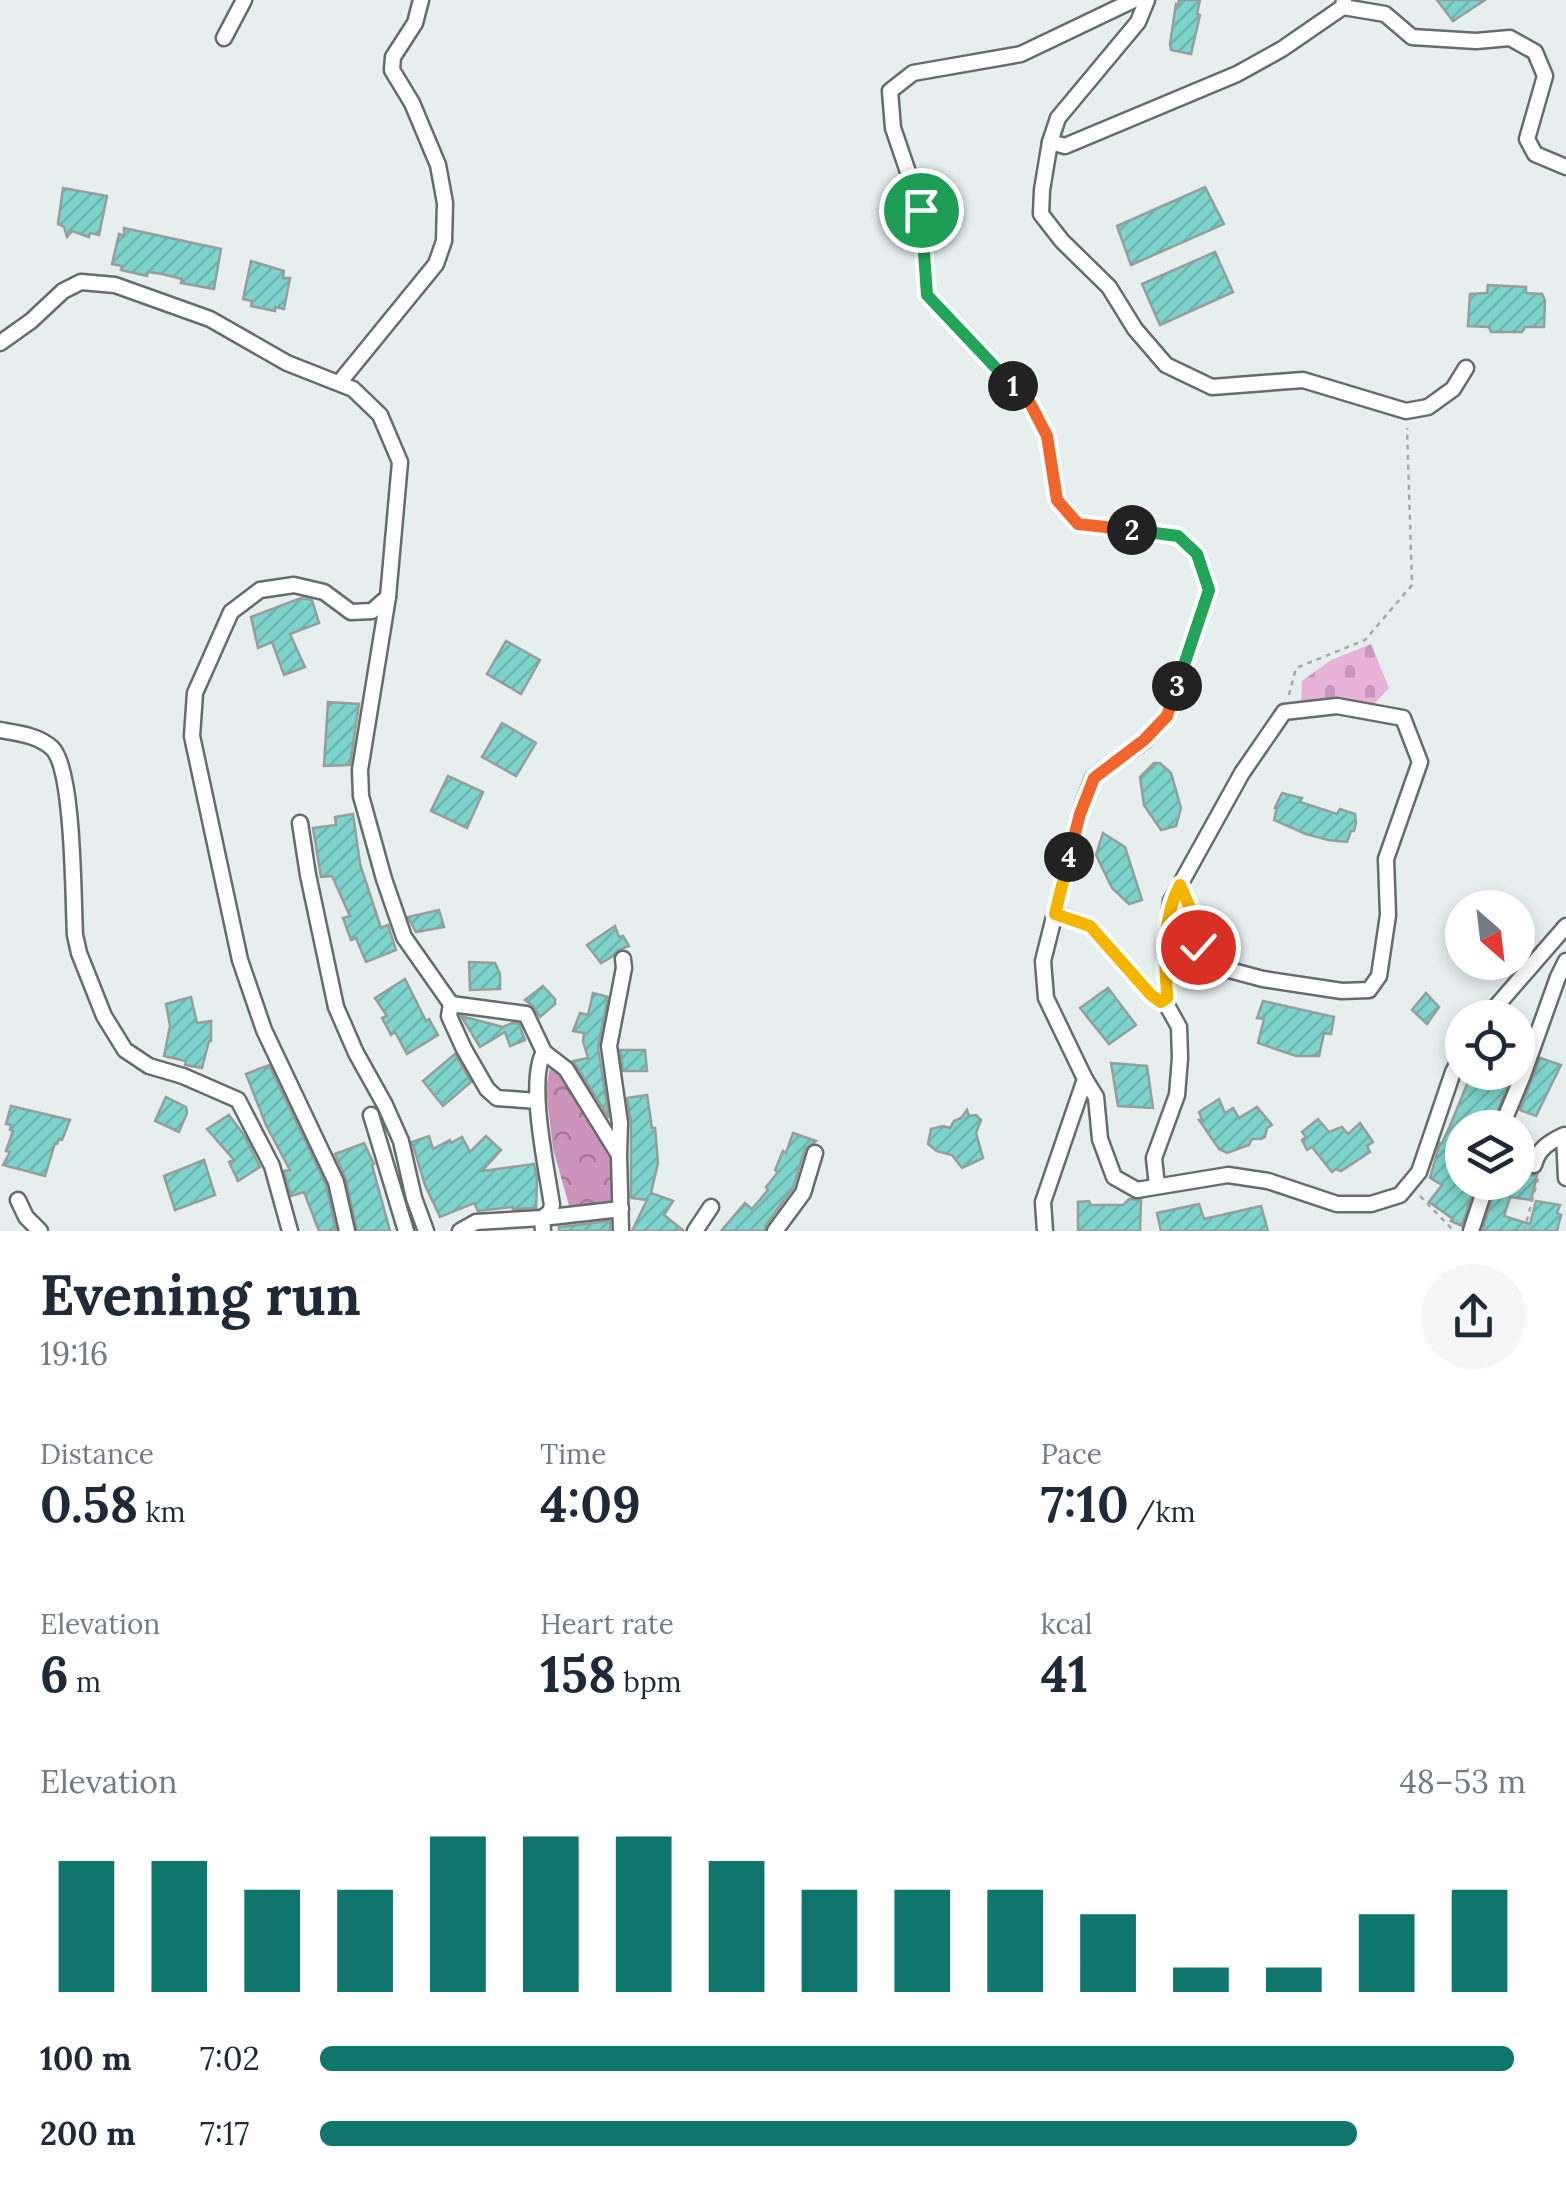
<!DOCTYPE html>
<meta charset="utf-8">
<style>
body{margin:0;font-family:Lora,serif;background:#f6f6f7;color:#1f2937;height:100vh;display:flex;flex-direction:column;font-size:38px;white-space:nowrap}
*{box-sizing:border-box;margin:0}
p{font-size:32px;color:#747a83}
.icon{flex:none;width:55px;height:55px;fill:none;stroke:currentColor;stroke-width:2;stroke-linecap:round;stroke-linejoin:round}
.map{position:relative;height:1231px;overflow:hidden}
.side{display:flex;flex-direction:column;background:#fff;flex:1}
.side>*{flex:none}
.needle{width:65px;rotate:152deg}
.controls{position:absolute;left:1445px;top:890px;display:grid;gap:20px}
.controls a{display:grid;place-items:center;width:90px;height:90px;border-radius:50%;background:#fff;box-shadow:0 5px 15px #0003;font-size:50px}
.pin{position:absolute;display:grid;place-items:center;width:85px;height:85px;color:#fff;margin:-42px;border:5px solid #fff;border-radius:50%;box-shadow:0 2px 10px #0007}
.km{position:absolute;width:50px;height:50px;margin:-25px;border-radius:50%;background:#222;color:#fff;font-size:28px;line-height:50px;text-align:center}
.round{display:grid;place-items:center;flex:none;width:105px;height:105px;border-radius:52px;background:#f6f6f7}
.summary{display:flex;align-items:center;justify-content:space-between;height:170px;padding:0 40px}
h1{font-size:55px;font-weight:700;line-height:75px}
.metrics{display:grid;grid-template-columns:repeat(3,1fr);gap:15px;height:170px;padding:10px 40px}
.metrics div{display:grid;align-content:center}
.metrics b{font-size:50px;font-weight:700}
.metrics small{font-size:28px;font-weight:400}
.metrics p{font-size:28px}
.chart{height:280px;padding:20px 40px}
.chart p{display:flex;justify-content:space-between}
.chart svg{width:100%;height:180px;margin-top:10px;stroke:#0f766e;stroke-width:6}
ul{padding:0 40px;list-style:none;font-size:32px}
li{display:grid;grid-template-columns:160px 120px 1fr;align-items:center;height:75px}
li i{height:25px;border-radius:12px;background:#0f766e}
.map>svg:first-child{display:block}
.forest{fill:url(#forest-crowns)}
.cemetery{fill:url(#cemetery-stones)}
.building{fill:url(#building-hatch);stroke:#959e9d;stroke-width:2.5}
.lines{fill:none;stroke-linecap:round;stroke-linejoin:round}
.minor-casing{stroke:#656d6c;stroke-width:19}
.path{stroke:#a2a9a8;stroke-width:2.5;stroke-dasharray:5 5;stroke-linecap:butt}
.minor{stroke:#fff;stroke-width:14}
.split-1-casing{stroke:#fff;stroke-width:20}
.split-2-casing{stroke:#fff;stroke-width:20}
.split-3-casing{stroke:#fff;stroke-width:20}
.split-4-casing{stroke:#fff;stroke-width:20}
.split-5-casing{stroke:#fff;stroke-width:20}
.split-6-casing{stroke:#fff;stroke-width:20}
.split-1{stroke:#22a559;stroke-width:12}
.split-2{stroke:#f0652b;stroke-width:12}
.split-3{stroke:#22a559;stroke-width:12}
.split-4{stroke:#f0652b;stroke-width:12}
.split-5{stroke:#f5b400;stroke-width:12}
.split-6{stroke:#f5b400;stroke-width:12}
</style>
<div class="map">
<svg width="1566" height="1231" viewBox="0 0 1566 1231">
<defs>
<pattern id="forest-crowns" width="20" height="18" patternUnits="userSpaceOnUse" patternTransform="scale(2.5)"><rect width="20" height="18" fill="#cc94bc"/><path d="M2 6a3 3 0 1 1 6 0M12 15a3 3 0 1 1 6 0" fill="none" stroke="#a47898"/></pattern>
<pattern id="cemetery-stones" width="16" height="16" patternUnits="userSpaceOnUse" patternTransform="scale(2.5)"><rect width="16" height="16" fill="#e8b2d9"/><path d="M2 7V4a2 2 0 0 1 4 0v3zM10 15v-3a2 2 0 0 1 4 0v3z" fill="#c698b9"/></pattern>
<pattern id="building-hatch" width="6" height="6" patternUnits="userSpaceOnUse" patternTransform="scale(2.5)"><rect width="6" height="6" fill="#7dd4cc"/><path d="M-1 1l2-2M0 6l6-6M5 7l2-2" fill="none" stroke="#6bb5ae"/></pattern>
</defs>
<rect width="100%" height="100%" fill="#e6efee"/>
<polygon class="forest" points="551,1062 614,1164 613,1205 570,1209 553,1149 546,1089"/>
<polygon class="cemetery" points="1371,644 1389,688 1375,703 1301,703 1302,681 1331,660"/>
<g class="building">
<polygon points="1179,0 1200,0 1197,14 1200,15 1191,54 1171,50 1170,44 1176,4 1178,5"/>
<polygon points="1437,0 1485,0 1453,21"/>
<polygon points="1205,187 1224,224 1131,265 1117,226"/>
<polygon points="63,188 107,196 99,235 90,233 89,237 72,231 67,237 64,227 58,224"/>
<polygon points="124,228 221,249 214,289 181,283 182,279 162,274 148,272 147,276 121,270 122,266 112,264 119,234 124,236"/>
<polygon points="1215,252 1233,292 1160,325 1142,284"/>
<polygon points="251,261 284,271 283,278 290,278 284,309 275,307 275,311 251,306 252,301 243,299"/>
<polygon points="1488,285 1526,287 1526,293 1542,294 1545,300 1544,327 1525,327 1522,332 1491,332 1489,327 1468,326 1470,294 1487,293"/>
<polygon points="301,598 312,600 319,623 290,634 305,667 284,675 272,642 258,648 251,617"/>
<polygon points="506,641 540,660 521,694 487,674"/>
<polygon points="328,702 359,704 350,765 324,766"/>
<polygon points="502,723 536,743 516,776 482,757"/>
<polygon points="1154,763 1160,763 1171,773 1181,808 1176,826 1161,830 1144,805 1140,777"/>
<polygon points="448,776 483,792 467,828 431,811"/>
<polygon points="1282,793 1302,798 1300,802 1337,814 1340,809 1355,814 1356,823 1354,831 1351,831 1347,842 1328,840 1306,834 1274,820 1277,808 1275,808"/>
<polygon points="353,814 360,864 381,928 388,925 396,950 366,962 356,938 351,940 343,918 350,916 332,876 321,877 313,828 336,825 335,817"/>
<polygon points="1103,833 1125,847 1142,900 1129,904 1112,888 1096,855"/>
<polygon points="439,910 444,927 416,932 408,917"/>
<polygon points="615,926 619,937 623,936 629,946 618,950 613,956 601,963 587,945"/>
<polygon points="469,962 495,963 500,974 500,989 470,990"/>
<polygon points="405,979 426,1021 429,1019 438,1035 407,1054 395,1032 391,1035 382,1018 387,1016 375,998"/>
<polygon points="543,986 555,999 555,1004 540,1017 533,1006 525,1000"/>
<polygon points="1108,988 1136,1025 1109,1044 1080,1008"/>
<polygon points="593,993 608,997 598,1047 609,1118 573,1061 588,1058 583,1041 584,1033 573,1031 580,1013 588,1015"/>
<polygon points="1426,993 1439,1007 1427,1024 1412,1010"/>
<polygon points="191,997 197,1023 211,1021 211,1041 209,1041 202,1068 185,1065 186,1061 164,1056 170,1026 166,1004"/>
<polygon points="1263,1001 1334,1017 1331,1034 1324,1033 1319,1056 1296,1056 1258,1043 1264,1019 1257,1018"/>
<polygon points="461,1016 503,1027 512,1023 519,1024 525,1040 510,1046 505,1032 480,1047"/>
<polygon points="620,1050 645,1050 647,1071 623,1071"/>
<polygon points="455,1054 471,1082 443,1106 423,1081"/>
<polygon points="1540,1058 1561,1065 1536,1116 1520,1110"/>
<polygon points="1111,1063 1147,1066 1153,1108 1118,1106"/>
<polygon points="269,1065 326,1185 336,1231 319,1231 304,1192 291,1196 284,1171 290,1170 266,1125 246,1074"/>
<polygon points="1472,1072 1492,1072 1488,1077 1506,1080 1504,1086 1507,1087 1491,1128 1462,1128 1462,1182 1476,1182 1462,1226 1451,1221 1453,1219 1429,1202 1442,1185 1430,1178 1440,1143 1442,1143 1450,1126"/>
<polygon points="647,1095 652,1128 655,1128 658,1163 651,1193 673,1201 664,1215 684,1231 632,1231 647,1200 631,1198 631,1123 627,1098"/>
<polygon points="166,1097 186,1107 187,1113 179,1132 155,1121"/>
<polygon points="1219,1099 1225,1113 1233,1108 1239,1118 1257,1107 1272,1125 1267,1128 1265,1137 1261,1139 1252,1139 1249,1145 1227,1153 1219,1149 1199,1120 1202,1119 1199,1112"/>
<polygon points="11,1106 70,1120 62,1140 59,1139 57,1144 55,1143 45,1176 3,1165 10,1152 6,1151 13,1131 10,1130 11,1125 6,1124"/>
<polygon points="967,1110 969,1116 976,1115 981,1120 976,1133 983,1158 962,1168 952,1155 937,1151 928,1144 931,1129 943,1126 950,1128 954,1121 961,1118"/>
<polygon points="229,1115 244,1135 260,1167 238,1181 229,1162 234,1160 207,1129"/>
<polygon points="1318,1119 1329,1132 1342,1127 1348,1134 1360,1123 1373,1142 1367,1146 1370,1152 1341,1171 1336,1169 1332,1172 1312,1147 1307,1150 1302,1140 1306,1137 1302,1132"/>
<polygon points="793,1133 816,1141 805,1149 793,1188 766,1225 764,1231 721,1231 745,1203 752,1209 768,1190 766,1187 778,1172 775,1170 783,1151 786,1153"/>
<polygon points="429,1136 433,1149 450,1140 451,1143 462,1137 470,1152 486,1136 501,1150 482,1171 534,1164 537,1178 536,1208 513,1209 513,1207 478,1211 474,1203 440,1217 425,1185 412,1142"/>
<polygon points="364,1143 374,1164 372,1165 390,1231 357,1231 346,1180 335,1154"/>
<polygon points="204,1160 215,1195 175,1210 164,1176"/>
<polygon points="1518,1168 1525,1170 1530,1175 1537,1175 1531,1200 1510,1197 1504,1216 1530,1224 1536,1201 1560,1205 1557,1213 1561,1215 1557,1231 1482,1231 1496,1187 1509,1191 1513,1182 1518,1182"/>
<polygon points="1129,1199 1141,1200 1140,1231 1078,1231 1078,1202 1089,1201 1091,1205 1123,1205"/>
<polygon points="1199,1204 1204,1219 1261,1206 1268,1231 1161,1231 1157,1213"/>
<polygon points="610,1221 610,1231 559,1231 559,1227"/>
</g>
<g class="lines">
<g class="minor-casing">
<g id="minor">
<polyline points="1147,0 1138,22 1058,118 1050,142 1065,146 1237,74 1282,49 1343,7 1344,0"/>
<polyline points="1343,7 1385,14 1412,37 1476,41 1510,38 1535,52 1545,76 1527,139 1535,154 1566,167"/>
<polyline points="224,38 244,0"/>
<polyline points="1050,142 1042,190 1041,214 1062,241 1109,287 1135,329 1166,365 1212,387 1303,380 1406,411 1428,407 1453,389 1466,368"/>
<polyline points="0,343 31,321 63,291 81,282 115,285 210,319 287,363 353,389 380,415 400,462 388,597 372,611 351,612 324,592 294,585 260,590 231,612 195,693 192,736 240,960 264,1030 336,1182 347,1231"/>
<polyline points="339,383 436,264 444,241 445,203 438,165 412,103 392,70 393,57 415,23 421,0"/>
<polyline points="388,597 360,770 361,796 384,879 404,937 451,1004 449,1016 464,1049 487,1089 497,1098 537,1101"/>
<path d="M0 730C17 733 38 735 52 748 74 769 73 900 75 935L79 953 104 1016 125 1050 149 1066 183 1076 238 1100 272 1166 290 1231"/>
<polyline points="300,823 308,875 336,1007 356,1053 385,1105 401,1141 414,1198 426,1231"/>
<polyline points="1055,913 1090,926 1151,995 1161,1002 1167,998 1165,951 1171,901 1242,773 1284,712 1337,706 1403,718 1420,762 1386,859 1388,915 1379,976 1369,990 1342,991 1263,979 1214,966 1198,947 1190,908 1180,885"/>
<polyline points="451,1004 526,1014 544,1052 566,1069 619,1155 621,1231"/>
<polyline points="1486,1018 1566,926"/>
<polyline points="1085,1079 1096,1097 1100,1139 1114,1177 1137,1190 1228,1175 1268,1181 1337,1204 1371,1204 1400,1195 1419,1172 1453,1072 1462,1055"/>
<polyline points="371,1115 406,1231"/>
<polyline points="1501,1128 1523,1075 1558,977 1566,961"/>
<polyline points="619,1154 620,1123 609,1046 624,968 623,959"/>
<path d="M1534 1165C1538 1149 1549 1142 1564 1135L1566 1178"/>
<polyline points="1157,1186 1154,1158 1177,1095 1180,1058 1179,1027 1164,1000"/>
<polyline points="18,1200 26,1217 40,1231"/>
<polyline points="460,1231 476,1222 542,1218 621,1209"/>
<path d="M543 1231 542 1218 550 1212 552 1205C547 1170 527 1081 544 1052"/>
<polyline points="695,1231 711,1207"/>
<polyline points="775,1231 803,1193 815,1153"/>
<polyline points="1045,1231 1043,1202 1085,1079 1046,998 1043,961 1080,813 1093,778 1144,741 1167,716 1209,590 1197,554 1178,536 1078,524 1057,499 1047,436 1030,403 927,295 921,210 893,128 890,91 913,73 1021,54 1134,0"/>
<polyline points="1471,1231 1487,1182"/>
</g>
</g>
<g class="path">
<polyline points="1289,695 1296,668 1365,640 1412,585 1407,428"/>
<polyline points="1420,1196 1454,1231"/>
<polyline points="1524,1231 1538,1179"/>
</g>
<use href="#minor" class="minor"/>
</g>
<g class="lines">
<g class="split-1-casing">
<polyline id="split-1" points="921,210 927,295 1013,386"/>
</g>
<g class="split-2-casing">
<polyline id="split-2" points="1013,386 1030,403 1047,436 1057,500 1078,524 1132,530"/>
</g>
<g class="split-3-casing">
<polyline id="split-3" points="1132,530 1178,536 1197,554 1209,590 1177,686"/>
</g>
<g class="split-4-casing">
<polyline id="split-4" points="1069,857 1080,814 1094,778 1144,740 1167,716 1177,686"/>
</g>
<g class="split-5-casing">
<polyline id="split-5" points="1069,857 1055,914 1090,926 1151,995 1161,1002 1167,998 1167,993"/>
</g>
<g class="split-6-casing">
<path id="split-6" d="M1167 993C1164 958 1163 916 1180 885L1190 908 1198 947"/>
</g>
<use href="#split-1" class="split-1"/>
<use href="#split-2" class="split-2"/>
<use href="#split-3" class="split-3"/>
<use href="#split-4" class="split-4"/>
<use href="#split-5" class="split-5"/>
<use href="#split-6" class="split-6"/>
</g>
</svg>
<div class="controls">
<a><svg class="needle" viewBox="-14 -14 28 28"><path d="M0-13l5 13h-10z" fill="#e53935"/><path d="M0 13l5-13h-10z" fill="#747a83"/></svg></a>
<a><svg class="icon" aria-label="locate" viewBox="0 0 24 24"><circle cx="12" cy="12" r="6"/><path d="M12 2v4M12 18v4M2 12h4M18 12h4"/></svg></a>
<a><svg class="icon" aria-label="layers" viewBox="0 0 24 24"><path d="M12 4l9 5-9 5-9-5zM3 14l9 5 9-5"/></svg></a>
</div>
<div class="pin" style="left:921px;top:210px;background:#1e9e55"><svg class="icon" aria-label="arrive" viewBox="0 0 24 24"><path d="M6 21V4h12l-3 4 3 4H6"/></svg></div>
<div class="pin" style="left:1198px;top:947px;background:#d93025"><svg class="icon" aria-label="check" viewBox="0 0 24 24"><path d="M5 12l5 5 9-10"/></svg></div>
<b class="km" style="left:1013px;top:386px">1</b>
<b class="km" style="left:1132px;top:530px">2</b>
<b class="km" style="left:1177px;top:686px">3</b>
<b class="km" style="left:1069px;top:857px">4</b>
</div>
<section class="side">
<div class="summary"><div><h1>Evening run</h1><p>19:16</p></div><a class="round"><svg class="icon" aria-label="share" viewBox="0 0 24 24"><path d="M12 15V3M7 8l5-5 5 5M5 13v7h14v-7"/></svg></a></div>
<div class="metrics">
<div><p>Distance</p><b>0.58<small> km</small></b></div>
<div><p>Time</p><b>4:09</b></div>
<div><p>Pace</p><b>7:10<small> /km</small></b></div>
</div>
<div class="metrics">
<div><p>Elevation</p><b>6<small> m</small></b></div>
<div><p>Heart rate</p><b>158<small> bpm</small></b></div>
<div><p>kcal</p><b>41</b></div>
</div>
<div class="chart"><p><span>Elevation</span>48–53 m</p>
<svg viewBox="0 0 160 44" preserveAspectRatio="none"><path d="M5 44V12M15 44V12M25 44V19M35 44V19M45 44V6M55 44V6M65 44V6M75 44V12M85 44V19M95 44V19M105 44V19M115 44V25M125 44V38M135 44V38M145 44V25M155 44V19"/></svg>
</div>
<ul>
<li><b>100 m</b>7:02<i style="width:99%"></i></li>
<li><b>200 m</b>7:17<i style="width:86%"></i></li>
</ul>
</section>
